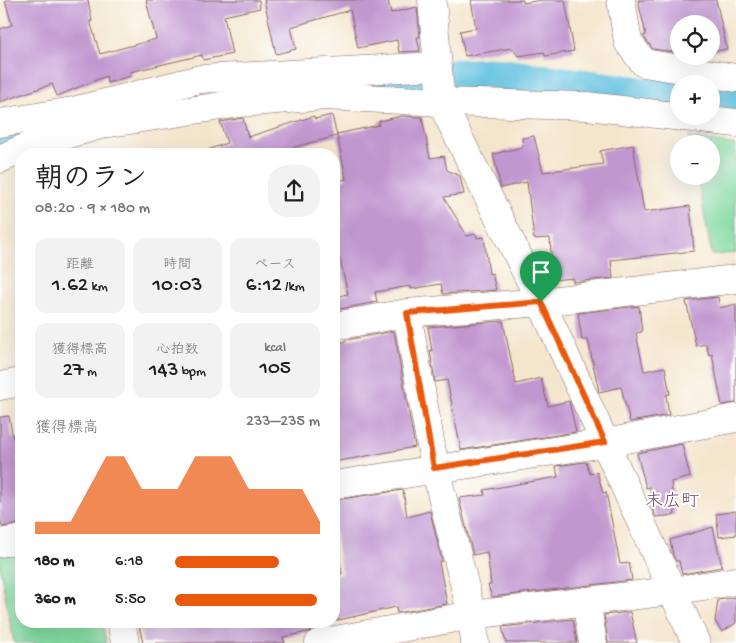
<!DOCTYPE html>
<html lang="ja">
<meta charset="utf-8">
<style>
body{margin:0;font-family:"Gochi Hand","Klee One",sans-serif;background:#f2f2f2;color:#202124;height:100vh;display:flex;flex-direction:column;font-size:19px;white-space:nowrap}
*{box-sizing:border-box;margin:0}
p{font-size:16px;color:#757577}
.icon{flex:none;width:28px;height:28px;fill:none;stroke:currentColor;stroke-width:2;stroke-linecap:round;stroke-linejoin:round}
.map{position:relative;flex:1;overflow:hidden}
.side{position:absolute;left:15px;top:148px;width:325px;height:480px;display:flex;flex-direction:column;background:#fff;border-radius:20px;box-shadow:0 5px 20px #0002}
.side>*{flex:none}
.controls{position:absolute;left:670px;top:15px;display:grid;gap:10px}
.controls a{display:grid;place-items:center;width:50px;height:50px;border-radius:50%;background:#fff;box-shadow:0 5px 20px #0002;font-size:25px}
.pin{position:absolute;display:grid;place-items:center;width:42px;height:42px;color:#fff;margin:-51px -21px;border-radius:50% 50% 50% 0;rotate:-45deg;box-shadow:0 0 5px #0007}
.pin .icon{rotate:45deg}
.round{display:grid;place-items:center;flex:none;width:52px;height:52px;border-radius:20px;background:#f2f2f2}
.headline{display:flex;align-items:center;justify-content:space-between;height:85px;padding:0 20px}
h1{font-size:28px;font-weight:600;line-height:38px}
.stats{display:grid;grid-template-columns:repeat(3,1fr);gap:8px;height:85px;padding:5px 20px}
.stats div{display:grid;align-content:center;border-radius:12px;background:#f2f2f2;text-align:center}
.stats b{font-size:21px;font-weight:600}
.stats small{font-size:14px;font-weight:400}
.stats p{font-size:14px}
.chart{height:140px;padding:10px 20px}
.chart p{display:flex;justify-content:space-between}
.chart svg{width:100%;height:90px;margin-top:5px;fill:#ea580c;opacity:.7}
ul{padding:0 20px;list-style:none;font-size:16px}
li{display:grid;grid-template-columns:80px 60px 1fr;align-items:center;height:38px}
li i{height:12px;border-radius:6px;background:#ea580c}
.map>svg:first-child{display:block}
.green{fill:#7ed79d;stroke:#647b64}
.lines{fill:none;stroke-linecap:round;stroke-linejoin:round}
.river{stroke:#60c0df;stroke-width:41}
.building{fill:#c197d0}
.minor-casing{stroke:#866564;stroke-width:29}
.minor{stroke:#fff;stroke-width:28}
.route-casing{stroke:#fff;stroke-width:10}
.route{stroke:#ea580c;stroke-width:6}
.labels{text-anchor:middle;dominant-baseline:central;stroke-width:4;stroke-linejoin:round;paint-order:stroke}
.neighbourhood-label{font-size:18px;fill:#744965;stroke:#fff}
</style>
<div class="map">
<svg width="736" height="643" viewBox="0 0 736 643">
<rect width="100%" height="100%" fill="#fff"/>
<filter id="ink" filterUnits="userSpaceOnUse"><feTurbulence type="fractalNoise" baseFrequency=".02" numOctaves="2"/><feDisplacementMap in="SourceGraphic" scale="10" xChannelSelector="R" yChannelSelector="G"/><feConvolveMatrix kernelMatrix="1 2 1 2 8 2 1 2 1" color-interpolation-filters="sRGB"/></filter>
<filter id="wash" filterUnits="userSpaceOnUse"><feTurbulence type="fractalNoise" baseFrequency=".0096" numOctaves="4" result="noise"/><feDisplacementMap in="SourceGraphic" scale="20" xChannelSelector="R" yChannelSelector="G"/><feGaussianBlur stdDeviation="1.12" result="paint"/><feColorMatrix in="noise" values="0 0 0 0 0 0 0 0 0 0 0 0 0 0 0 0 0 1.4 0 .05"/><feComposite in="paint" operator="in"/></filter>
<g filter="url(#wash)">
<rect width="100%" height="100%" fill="#f4e6cd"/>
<g class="green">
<polygon points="689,137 736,145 736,253 712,255 697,176 711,176 711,144 690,144"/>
<polygon points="21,552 21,621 102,621 106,643 14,643 0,568 0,556"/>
</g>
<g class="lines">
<g class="river">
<polyline points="302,88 332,85 496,78 679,102"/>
<polyline points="711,105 736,107"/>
<polyline points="0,142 64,127"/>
</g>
</g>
<g id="blocks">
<g class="building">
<polygon points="5,0 88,0 92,21 90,21 100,54 156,39 146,0 259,0 260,8 224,16 232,54 203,60 202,55 130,72 131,76 107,83 106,76 57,96 52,84 0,102 0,29 12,25"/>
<polygon points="264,0 388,0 391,13 417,7 420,37 417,37 420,51 399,52 397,40 358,48 350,10 291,27 296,49 276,54"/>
<polygon points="471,0 523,0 523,3 542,0 565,0 574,51 545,56 544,52 518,56 512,48 465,56 460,31 476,28"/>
<polygon points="638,0 716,0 727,49 711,52 711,24 679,24 679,53 653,49 643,36 646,35"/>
<polygon points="332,115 337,136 287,149 289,154 208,154 207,150 227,143 220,122 243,118 248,137 314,116 315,119"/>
<polygon points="402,116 422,117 430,158 444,156 447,170 460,176 464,194 444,197 467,236 476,234 477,238 484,237 489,274 492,273 496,290 443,294 441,284 411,289 411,286 375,292 377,302 334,310 334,297 348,294 334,234 334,182 346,179 337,134 379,125 379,121"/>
<polygon points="534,136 543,172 603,164 600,151 633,145 644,212 690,206 694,251 611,260 613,278 573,282 573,278 553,280 550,238 534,239 527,182 501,188 493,154 523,147 522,138"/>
<polygon points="718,297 720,308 736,304 736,403 722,405 712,354 709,355 706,344 696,346 686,301"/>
<polygon points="639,306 642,332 636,333 644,371 665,367 670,394 666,395 669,415 630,422 621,387 599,392 588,340 582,340 578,313"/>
<polygon points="503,321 516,384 541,378 548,406 569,401 576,432 461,450 447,380 435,382 430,350 432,351 428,327"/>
<polygon points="394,331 415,447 334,462 334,348 346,340"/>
<polygon points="9,416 13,439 21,437 21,456 17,456 21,480 21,524 2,527 0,516 0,417"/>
<polygon points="682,444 690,477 671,482 675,515 656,517 652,509 650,487 646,488 637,453"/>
<polygon points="586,462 590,474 597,472 603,493 606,492 620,564 629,563 632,580 492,597 488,585 491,585 487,552 473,555 459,498 485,495 484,490 558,477 556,466"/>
<polygon points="403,490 407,517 430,511 442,561 439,562 447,604 397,613 396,607 334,621 334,576 342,574 334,526 334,500"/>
<polygon points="736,511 736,535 719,537 716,514"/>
<polygon points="713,527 722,567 682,574 679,561 676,561 673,555 670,540"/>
<polygon points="736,597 736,623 722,632 715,621 718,600"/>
<polygon points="630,612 637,643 608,643 604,615"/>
<polygon points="573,619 577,643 506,643 502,627"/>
<polygon points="138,621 319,621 320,627 308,632 283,637 285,643 143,643"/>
</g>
</g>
</g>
<g filter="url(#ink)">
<use href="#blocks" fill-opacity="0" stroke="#866564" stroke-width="1"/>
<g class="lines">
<g class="minor-casing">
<g id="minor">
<polyline points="432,0 441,102 541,302 696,643"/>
<polyline points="621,0 628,42 644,63 736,78"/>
<polyline points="0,123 73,111 200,79 437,66"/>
<polyline points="0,159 33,144 104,124 240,103 324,96 441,102 587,106 736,123"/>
<polyline points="407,313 435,468 472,615 475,643"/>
<polyline points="334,326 407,313 541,302 736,279"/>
<polyline points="0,386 21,382"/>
<polyline points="334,485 605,443 736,418"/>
<polyline points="0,543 21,539"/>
<polyline points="586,601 593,643"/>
<polyline points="121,621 125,643"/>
<polyline points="319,643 472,615 671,591 736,581"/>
</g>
</g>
<use href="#minor" class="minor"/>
</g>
</g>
<g class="lines" filter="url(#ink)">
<g class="route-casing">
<polygon id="route" points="541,302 605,442 434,468 407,313"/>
</g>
<use href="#route" class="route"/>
</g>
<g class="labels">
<g class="neighbourhood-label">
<text x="672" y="502">末広町</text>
</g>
</g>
</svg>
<div class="controls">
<a><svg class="icon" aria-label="locate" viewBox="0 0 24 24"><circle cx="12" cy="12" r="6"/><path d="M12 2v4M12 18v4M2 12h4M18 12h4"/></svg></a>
<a>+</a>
<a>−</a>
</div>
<div class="pin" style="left:541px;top:302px;background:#1e9e55"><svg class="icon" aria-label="arrive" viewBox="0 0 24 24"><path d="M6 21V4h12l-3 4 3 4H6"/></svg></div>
<section class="side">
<div class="headline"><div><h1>朝のラン</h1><p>08:20 · 9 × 180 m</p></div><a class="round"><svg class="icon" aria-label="share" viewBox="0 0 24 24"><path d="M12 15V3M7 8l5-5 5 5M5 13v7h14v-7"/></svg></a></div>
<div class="stats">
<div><p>距離</p><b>1.62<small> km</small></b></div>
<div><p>時間</p><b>10:03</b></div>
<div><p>ペース</p><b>6:12<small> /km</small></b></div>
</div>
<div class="stats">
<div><p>獲得標高</p><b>27<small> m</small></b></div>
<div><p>心拍数</p><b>143<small> bpm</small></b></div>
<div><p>kcal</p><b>105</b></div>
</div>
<div class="chart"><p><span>獲得標高</span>233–235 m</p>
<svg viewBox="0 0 160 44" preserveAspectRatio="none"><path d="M0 44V38L10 38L20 38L30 22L40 6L50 6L60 22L70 22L80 22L90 6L100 6L110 6L120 22L130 22L140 22L150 22L160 38V44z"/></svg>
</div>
<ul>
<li><b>180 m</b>6:18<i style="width:72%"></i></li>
<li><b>360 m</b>5:50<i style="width:98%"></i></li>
</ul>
</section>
</div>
